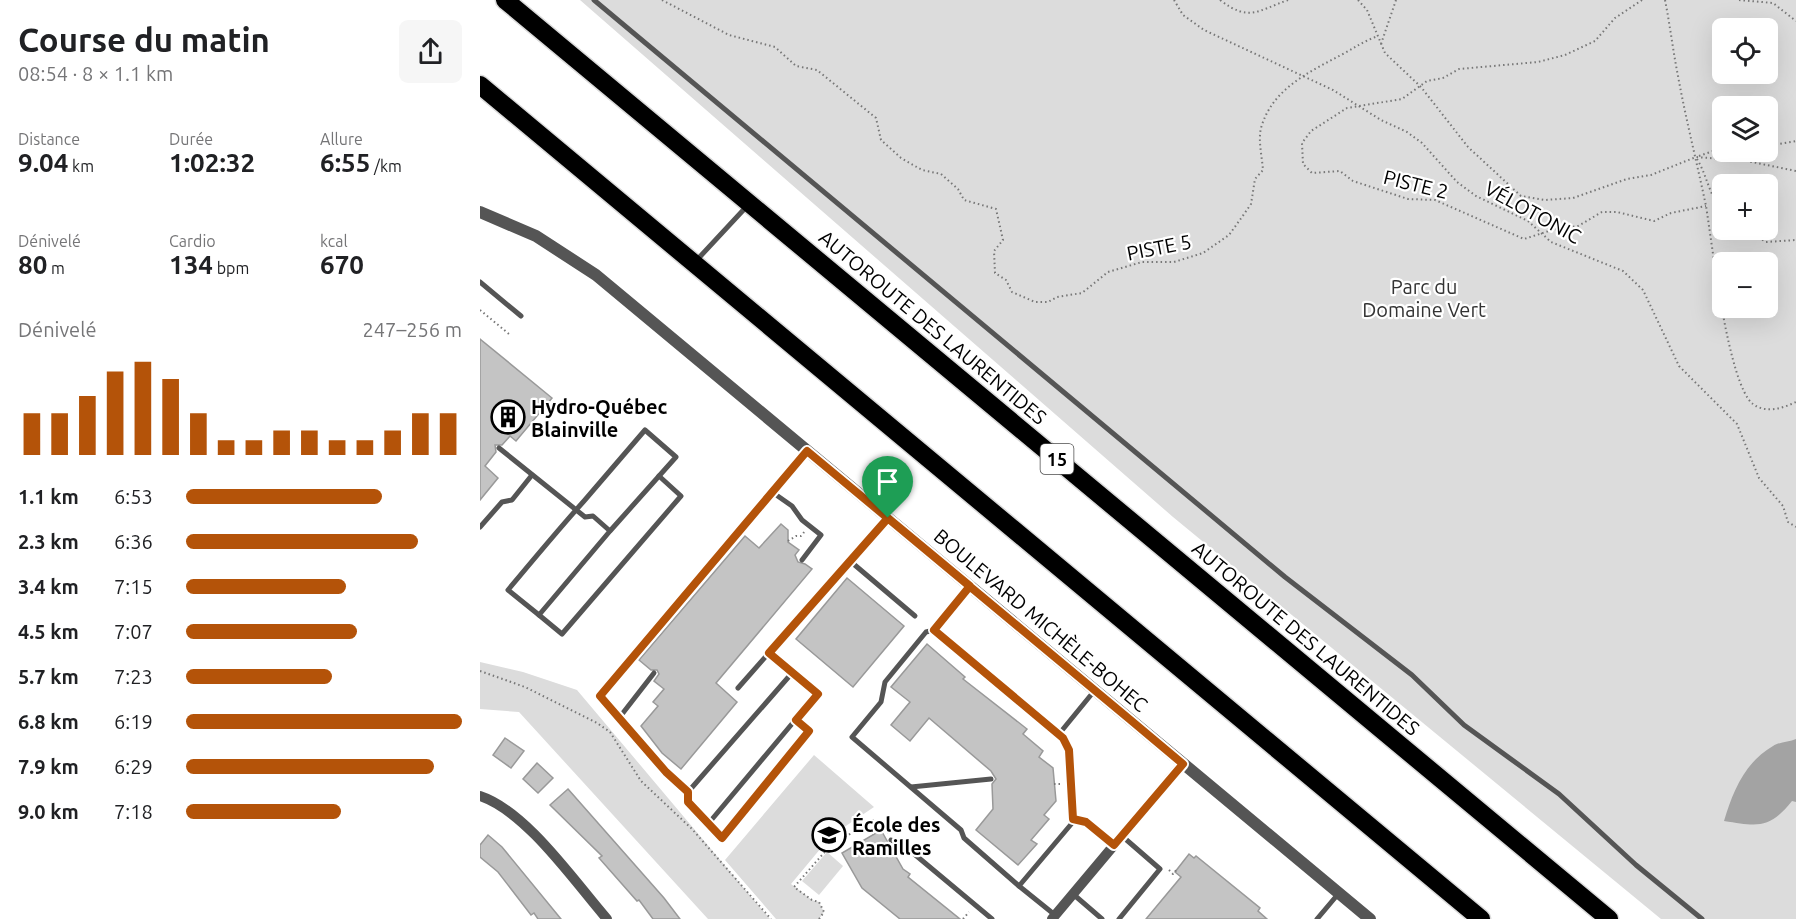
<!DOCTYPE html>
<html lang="fr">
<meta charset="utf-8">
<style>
body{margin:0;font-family:Ubuntu,sans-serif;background:#f6f6f6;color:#202124;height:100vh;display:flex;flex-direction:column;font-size:22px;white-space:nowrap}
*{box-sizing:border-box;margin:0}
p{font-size:20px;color:#757577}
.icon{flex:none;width:33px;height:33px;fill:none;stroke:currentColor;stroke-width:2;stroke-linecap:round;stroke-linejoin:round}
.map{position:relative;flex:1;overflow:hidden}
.drawer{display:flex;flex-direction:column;background:#fff;width:480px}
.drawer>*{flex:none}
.buttons{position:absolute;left:1232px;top:18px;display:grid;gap:12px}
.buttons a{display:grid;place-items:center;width:66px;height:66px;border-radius:9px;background:#fff;box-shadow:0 6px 24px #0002;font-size:30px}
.pin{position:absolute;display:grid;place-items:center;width:51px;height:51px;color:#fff;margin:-62px -26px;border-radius:50% 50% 50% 0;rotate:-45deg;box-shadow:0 0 6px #0007}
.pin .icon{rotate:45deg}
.round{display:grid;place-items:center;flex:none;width:63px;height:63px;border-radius:9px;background:#f6f6f6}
.overview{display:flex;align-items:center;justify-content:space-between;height:102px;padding:0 18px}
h1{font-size:33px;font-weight:700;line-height:45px}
.stats{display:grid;grid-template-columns:repeat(3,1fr);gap:9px;height:102px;padding:6px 18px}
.stats div{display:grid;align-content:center}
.stats b{font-size:26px;font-weight:700}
.stats small{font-size:16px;font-weight:400}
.stats p{font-size:16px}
.chart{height:168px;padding:12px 18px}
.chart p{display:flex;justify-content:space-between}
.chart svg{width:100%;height:108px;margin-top:6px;stroke:#b45309;stroke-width:6}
ul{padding:0 18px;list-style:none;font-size:20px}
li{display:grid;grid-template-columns:96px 72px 1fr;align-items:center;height:45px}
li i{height:15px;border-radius:8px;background:#b45309}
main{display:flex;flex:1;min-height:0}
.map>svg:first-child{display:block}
.green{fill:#dcdcdc;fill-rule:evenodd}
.water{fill:#a3a3a3}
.building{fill:#c4c4c4;stroke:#999;stroke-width:1.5}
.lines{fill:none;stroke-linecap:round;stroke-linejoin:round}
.motorway-casing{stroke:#dbdbdb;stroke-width:21}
.path{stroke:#777;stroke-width:2;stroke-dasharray:1.5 3;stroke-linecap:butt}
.service{stroke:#555;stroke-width:5}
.minor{stroke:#555;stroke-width:10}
.tertiary{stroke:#555;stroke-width:12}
.motorway{stroke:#000;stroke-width:18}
.route-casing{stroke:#fff;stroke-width:12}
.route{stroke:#b45309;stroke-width:8}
.labels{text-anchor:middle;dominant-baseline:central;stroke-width:4.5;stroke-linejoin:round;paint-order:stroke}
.shield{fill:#fff;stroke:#4c4c4c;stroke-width:1.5}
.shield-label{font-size:18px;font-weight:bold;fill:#000}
.street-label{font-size:20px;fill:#000;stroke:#fff}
.park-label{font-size:20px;fill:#333;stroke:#fff}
.poi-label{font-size:20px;font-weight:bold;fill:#000;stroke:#fff;text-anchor:start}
</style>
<main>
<section class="drawer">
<div class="overview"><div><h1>Course du matin</h1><p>08:54 · 8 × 1.1 km</p></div><a class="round"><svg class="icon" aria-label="share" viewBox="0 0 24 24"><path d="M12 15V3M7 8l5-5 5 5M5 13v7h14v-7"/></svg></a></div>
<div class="stats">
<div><p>Distance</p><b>9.04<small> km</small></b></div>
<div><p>Durée</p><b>1:02:32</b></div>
<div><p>Allure</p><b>6:55<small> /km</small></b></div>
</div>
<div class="stats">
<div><p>Dénivelé</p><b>80<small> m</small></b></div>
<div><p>Cardio</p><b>134<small> bpm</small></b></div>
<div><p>kcal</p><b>670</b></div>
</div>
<div class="chart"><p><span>Dénivelé</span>247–256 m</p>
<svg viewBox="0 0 160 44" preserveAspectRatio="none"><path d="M5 44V27M15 44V27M25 44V20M35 44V10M45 44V6M55 44V13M65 44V27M75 44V38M85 44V38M95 44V34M105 44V34M115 44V38M125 44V38M135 44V34M145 44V27M155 44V27"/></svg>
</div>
<ul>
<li><b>1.1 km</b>6:53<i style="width:71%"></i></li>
<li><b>2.3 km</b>6:36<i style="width:84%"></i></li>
<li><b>3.4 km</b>7:15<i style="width:58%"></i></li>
<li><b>4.5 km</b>7:07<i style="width:62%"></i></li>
<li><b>5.7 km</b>7:23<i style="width:53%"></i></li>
<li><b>6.8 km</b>6:19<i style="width:100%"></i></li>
<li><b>7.9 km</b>6:29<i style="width:90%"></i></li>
<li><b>9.0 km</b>7:18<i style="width:56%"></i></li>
</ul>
</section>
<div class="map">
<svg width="1316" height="919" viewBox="0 0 1316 919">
<rect width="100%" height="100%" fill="#fff"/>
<g class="green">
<path d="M100 0H1316V919H1181L693 517ZM1242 28H1287V74H1242ZM1242 106H1287V152H1242ZM1242 184H1287V230H1242ZM1242 262H1287V308H1242Z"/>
<polygon points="0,662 43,672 97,690 290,919 228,919 39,712 0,709"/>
<polygon points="334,755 394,807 351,836 311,884 332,900 339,902 344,912 339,919 296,919 245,860"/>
<polygon points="347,852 363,866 339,895 322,881"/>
</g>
<path class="water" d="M1316 739V802L1312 801C1289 830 1277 826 1244 821 1253 791 1265 762 1293 746 1299 742 1309 742 1316 739Z"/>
<g class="building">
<polygon points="0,339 72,398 36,441 30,436 22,445 15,445 16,452 5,466 18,478 0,500"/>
<polygon points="301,524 308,530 308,542 319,550 315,555 318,562 325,564 332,569 236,683 257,702 201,769 182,753 161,726 178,706 173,702 184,689 174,681 179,674 177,670 171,670 159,660 265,536 279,548"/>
<polygon points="367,578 424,626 373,687 316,639"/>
<polygon points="447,644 485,677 483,679 547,729 543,734 563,751 559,757 573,768 576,801 564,815 569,819 551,840 557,844 538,865 496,830 513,809 512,784 516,779 511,771 449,718 430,741 411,725 430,702 411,687"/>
<polygon points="25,738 44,751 31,768 13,755"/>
<polygon points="57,763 73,778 58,793 43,779"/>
<polygon points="88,789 184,898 200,919 173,919 159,900 157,901 119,858 122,856 70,805"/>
<polygon points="401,830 423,869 430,874 428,877 480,919 420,919 382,888 362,853"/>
<polygon points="8,835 22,847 81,919 58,919 54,913 51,915 18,872 0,857 0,845"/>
<polygon points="709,854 714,858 716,856 780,908 778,911 787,919 666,919 701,877 695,872"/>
</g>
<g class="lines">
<g class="motorway-casing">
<g id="motorway">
<polyline points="25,0 1129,919"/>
<polyline points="0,85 1001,919"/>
</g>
</g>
<g class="path">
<path d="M182 0 249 35 295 47 316 66 337 70 396 118 401 140 421 158 442 170 461 174 478 189 484 200 516 209 523 240 514 251 515 273 526 280 532 292 555 302H568L577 297 602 293 628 272 662 262H694L723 253 749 235 762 217 771 204 775 179 783 170C782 157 778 140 781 128 792 89 829 72 861 55 874 48 884 41 898 36"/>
<polyline points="694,0 703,15 724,30 853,90 901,120 927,132 942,143 977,182 996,196 1048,221 1071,242 1143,271 1163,290 1199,366 1257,424 1279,478 1303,506 1308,522 1316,527"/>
<path d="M740 0C769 22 777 11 808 0"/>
<polyline points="878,0 887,10 905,53 941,87 988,147 1041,196 1065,200 1093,198 1147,179 1171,175 1216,157 1267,161 1316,171"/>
<polyline points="1162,0 1135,18 1115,41 1085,55 1058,62 979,69 963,78 947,81 922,99 867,108 831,131 822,143 823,164 832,173 860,171 873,181 928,199 955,200 1044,239 1072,230 1098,226 1122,212 1137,212 1174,221 1191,213 1226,206"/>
<path d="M1185 0C1190 25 1193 51 1198 76 1206 120 1217 163 1226 206 1232 242 1248 385 1273 404 1286 414 1303 408 1316 402"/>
<polyline points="1259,0 1293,3 1316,21"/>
<polyline points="901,44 916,0"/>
<polyline points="1287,146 1316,141"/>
<polyline points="1219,156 1242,148"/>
<path d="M1217 159C1227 175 1229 196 1242 209"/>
<polyline points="1267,230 1286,242 1316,240"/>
<polyline points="0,310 29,334"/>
<polyline points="308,541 316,536 321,536 325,531"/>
<polyline points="0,671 45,687 117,723 130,732 161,781 212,829 291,919"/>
<polyline points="574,784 583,784"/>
<polyline points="349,845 346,837 354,831"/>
<polyline points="689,870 693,874 698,868"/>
<polyline points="339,919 344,912 339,902 332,900 314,887 350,846 393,820 398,828 404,824 408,833"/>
<polyline points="483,919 489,912"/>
</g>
<g class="service">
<polyline points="114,0 805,577 932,675 984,725 1079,794 1156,865 1222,919"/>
<polyline points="215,262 268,205"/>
<polyline points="0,282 41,316"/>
<path d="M19 448C48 471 76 494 105 517L113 516 130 531 59 615 28 590C53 560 78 530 104 501L165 430 196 457 130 531"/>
<polyline points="292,492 312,506 322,520 341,535 322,560"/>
<polyline points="408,518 370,561 435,616"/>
<polyline points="0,527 22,502 32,500 52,475"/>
<polyline points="489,588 454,630 579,734 615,690"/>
<polyline points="59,615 82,634 201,496 179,476"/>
<polyline points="454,630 446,632 405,682 401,702 372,737 481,830 484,838 539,886"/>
<polyline points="289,653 312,673 208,792 186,772 120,696 327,451"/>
<polyline points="258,688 370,561"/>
<polyline points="139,718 174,673"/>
<polyline points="431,787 511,779"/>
<polyline points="208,792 208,802 242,838 329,731 316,720"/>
<polyline points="593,819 606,822 634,845"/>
<polyline points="228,824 337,694 312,673"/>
<polyline points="411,840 427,848 512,919"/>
<polyline points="593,894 622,919"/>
<polyline points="575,915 539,886 593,822 589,750 579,734"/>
<polyline points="639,919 680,869 642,836"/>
<polyline points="837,919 859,893"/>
</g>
<g class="minor">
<path d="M0 796C46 811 94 881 127 919"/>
<polyline points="572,919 703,763"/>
</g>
<polyline class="tertiary" points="0,212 56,236 116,275 890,919"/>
<use href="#motorway" class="motorway"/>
</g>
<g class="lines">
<g class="route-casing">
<path id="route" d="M408 518 289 653 338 694 316 720 329 731 242 838 208 802V792L186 772 120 696 327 451C452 555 578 659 703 764L634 845 606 822 593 819 589 750 583 738 454 630 490 586 408 518"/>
</g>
<use href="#route" class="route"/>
</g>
<defs>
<g id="building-ring" transform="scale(1.725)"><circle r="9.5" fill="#fff" stroke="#000" stroke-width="1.5"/><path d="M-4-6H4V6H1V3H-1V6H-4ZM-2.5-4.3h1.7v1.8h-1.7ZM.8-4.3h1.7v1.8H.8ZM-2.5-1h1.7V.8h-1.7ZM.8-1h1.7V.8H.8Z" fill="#000"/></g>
<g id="school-ring" transform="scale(1.725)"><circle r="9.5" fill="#fff" stroke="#000" stroke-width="1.5"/><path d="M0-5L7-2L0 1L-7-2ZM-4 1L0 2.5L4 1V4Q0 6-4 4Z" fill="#000"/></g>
</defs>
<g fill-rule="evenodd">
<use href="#building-ring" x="28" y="417"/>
<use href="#school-ring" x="349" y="835"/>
</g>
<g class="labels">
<rect class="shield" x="560.5" y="444" width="33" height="30" rx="4.5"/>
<g class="shield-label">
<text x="577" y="459">15</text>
</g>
<g class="street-label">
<text transform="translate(936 184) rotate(14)">PISTE 2</text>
<text transform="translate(1053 212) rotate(29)">VÉLOTONIC</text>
<text transform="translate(679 247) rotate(-11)">PISTE 5</text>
<text transform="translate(453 327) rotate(40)">AUTOROUTE DES LAURENTIDES</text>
<text transform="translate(561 620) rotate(40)">BOULEVARD MICHÈLE-BOHEC</text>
<text transform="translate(826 638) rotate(40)">AUTOROUTE DES LAURENTIDES</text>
</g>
<g class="park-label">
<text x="944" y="286">Parc du<tspan x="944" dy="23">Domaine Vert</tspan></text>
</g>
<g class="poi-label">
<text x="51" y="406">Hydro-Québec<tspan x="51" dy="23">Blainville</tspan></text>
<text x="372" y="824">École des<tspan x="372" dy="23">Ramilles</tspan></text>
</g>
</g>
</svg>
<div class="buttons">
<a><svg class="icon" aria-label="locate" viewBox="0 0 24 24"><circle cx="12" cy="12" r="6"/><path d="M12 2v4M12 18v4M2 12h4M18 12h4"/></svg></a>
<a><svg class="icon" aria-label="layers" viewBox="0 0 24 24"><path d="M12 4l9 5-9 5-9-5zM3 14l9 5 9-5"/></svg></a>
<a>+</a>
<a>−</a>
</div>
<div class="pin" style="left:408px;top:518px;background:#1e9e55"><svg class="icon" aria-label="arrive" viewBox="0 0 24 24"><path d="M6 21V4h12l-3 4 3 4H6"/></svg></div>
</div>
</main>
